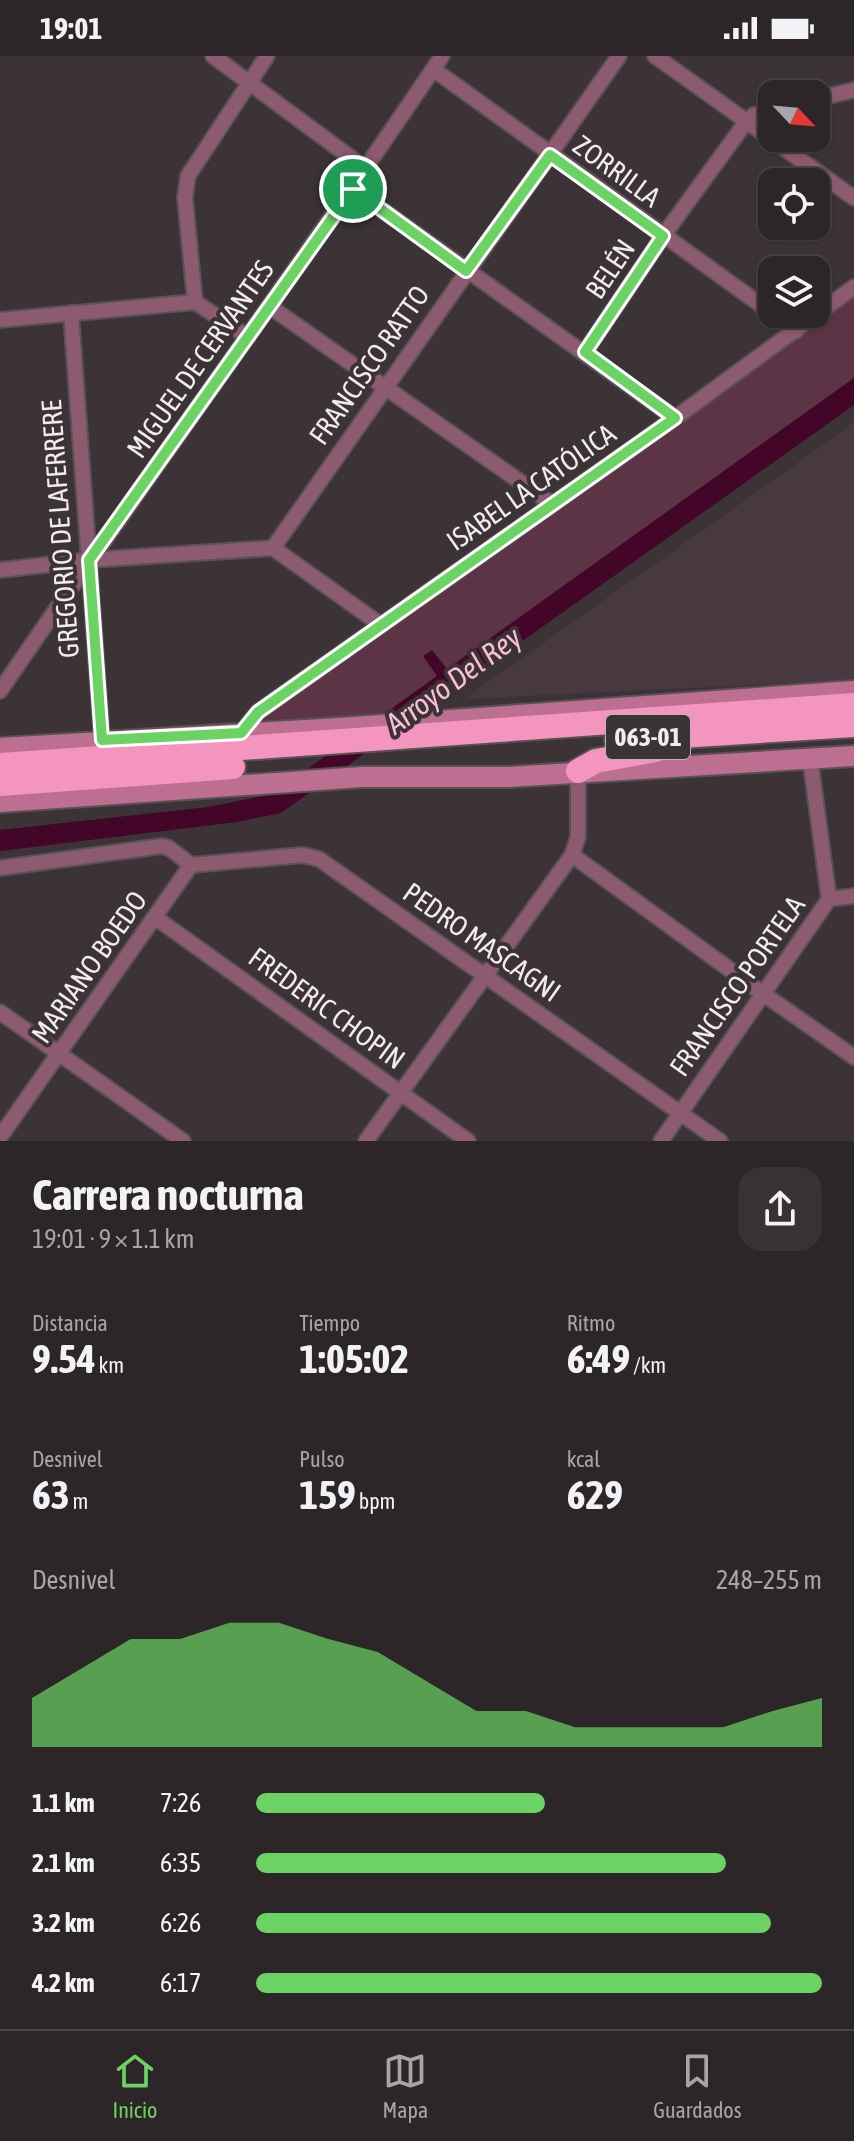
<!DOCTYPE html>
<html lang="es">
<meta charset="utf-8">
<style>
body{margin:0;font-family:"Asap Condensed",sans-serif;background:#393234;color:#f1f3f6;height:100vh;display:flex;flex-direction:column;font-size:30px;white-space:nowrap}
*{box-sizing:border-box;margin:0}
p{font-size:26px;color:#a7a5a8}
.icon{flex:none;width:44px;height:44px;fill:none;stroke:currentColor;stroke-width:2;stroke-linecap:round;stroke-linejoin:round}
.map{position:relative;height:1085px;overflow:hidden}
.details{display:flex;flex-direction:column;background:#2d2628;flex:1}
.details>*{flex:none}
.needle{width:52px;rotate:116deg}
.buttons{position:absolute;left:758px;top:24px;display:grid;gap:16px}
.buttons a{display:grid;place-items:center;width:72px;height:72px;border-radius:16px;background:#2d2628;box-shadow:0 2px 6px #0004,0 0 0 2px #484345;font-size:40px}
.pin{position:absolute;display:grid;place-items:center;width:68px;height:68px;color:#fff;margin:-34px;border:4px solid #fff;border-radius:50%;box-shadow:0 2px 8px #0007}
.round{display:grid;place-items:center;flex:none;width:84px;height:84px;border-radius:24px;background:#393234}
.head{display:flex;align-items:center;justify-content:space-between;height:136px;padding:0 32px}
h1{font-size:44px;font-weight:700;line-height:60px}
.stats{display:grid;grid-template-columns:repeat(3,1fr);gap:12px;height:136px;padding:8px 32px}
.stats div{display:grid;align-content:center}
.stats b{font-size:40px;font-weight:700}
.stats small{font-size:22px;font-weight:400}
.stats p{font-size:22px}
.chart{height:224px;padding:16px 32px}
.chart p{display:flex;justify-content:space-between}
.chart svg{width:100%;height:144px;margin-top:8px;fill:#6bd363;opacity:.7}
ul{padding:0 32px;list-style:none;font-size:26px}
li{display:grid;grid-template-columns:128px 96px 1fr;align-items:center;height:60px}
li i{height:20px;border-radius:10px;background:#6bd363}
.status{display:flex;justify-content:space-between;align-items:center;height:56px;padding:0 40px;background:#2d2628;direction:ltr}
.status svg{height:22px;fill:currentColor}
.tab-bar{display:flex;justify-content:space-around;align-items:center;height:112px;border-top:2px solid #484345;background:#2d2628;font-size:22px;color:#a7a5a8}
.tab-bar a{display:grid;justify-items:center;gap:4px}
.tab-bar .current{color:#6bd363}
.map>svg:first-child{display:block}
.built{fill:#48383f}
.green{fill:#5d3446}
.water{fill:#430528}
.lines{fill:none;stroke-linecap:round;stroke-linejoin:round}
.street-casing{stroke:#595153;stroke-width:18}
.secondary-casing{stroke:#595153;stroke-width:24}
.highway-casing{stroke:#595153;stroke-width:28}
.street{stroke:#8d5b71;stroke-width:14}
.secondary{stroke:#bc6f91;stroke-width:20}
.highway{stroke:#f495bf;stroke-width:24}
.route-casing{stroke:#fff;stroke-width:16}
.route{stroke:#6bd363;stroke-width:10}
.labels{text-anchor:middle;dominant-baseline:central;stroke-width:8;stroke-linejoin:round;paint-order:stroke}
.shield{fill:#3c3336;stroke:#bbb4b7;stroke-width:2}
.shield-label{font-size:26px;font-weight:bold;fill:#f2ecee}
.street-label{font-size:28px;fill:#f2ecee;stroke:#3c3336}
.water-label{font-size:30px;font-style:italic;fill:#fbbed7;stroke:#3c3336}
</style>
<div class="status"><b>19:01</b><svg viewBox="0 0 49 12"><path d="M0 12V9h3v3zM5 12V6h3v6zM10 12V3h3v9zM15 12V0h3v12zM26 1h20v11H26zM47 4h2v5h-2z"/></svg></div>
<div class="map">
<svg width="854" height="1085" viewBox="0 0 854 1085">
<rect width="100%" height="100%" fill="#3c3336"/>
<polygon class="built" points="854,366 854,624 464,643 792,411"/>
<polygon class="green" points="854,241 854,322 446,614 432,595 424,600 437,620 387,656 275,667 262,663 266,656"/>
<polygon class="water" points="854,322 854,349 281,757 237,766 0,795 0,774 208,751 263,740 281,732 437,620 423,600 432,594 447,613"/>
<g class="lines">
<g class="street-casing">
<g id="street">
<polyline points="213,0 366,113"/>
<polyline points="655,0 854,142"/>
<polyline points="433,13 772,257"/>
<polyline points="816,43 854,34"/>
<polyline points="353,133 675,362"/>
<polyline points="195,246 185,141 188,120 267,0"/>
<polyline points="269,250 552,448"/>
<polyline points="71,257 102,684"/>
<polyline points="773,258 796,275"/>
<polyline points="0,264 195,246 248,281"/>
<polyline points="585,296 663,180 746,66 754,59 772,54"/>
<polyline points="273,492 619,0"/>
<polyline points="0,514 89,504 273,492 381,569"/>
<path d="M0 635C145 422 298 214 442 0"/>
<polyline points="241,677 258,656 675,362 854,231"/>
<polyline points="572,799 762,937 854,1001"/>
<polyline points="191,809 303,799 319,803 720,1085"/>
<polyline points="0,812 162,790 169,792 191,809"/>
<polyline points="829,843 854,840"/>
<polyline points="156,862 468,1085"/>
<polyline points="0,956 183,1085"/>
<polyline points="0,1081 191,809"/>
<polyline points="366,1085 572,799 578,781 578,715"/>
<polyline points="661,1085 829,843 810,702"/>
</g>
</g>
<g class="secondary-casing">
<g id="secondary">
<polyline points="0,692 339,672 854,635"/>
<polyline points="0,746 362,721 507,721 854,700"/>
</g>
</g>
<g class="highway-casing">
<g id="highway">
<polyline points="617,684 854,669"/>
<polyline points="0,709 854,649"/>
<polyline points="578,715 596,705 656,694"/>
<polyline points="0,728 233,711"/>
</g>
</g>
<use href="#street" class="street"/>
<use href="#secondary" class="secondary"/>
<use href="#highway" class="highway"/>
</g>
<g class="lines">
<g class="route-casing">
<polygon id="route" points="550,99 663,180 585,296 675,362 258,656 241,677 102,684 89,504 353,133 466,215"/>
</g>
<use href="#route" class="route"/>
</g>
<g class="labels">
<rect class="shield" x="606" y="659" width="84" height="44" rx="6"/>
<g class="shield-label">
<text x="648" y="681">063-01</text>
</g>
<g class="street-label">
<text transform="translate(617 115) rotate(36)">ZORRILLA</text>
<text transform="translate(610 213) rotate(-56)">BELÉN</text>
<text transform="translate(200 303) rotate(-55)">MIGUEL DE CERVANTES</text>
<text transform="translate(369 309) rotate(-55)">FRANCISCO RATTO</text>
<text transform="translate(531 431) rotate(-35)">ISABEL LA CATÓLICA</text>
<text transform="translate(60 473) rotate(-94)">GREGORIO DE LAFERRERE</text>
<text transform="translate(482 886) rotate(35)">PEDRO MASCAGNI</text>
<text transform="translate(89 911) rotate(-55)">MARIANO BOEDO</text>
<text transform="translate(737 930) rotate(-55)">FRANCISCO PORTELA</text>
<text transform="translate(327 952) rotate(36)">FREDERIC CHOPIN</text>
</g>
<g class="water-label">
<text transform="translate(453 624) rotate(-36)">Arroyo Del Rey</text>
</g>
</g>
</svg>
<div class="buttons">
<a><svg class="needle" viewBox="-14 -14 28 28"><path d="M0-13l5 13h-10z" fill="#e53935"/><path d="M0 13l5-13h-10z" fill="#a7a5a8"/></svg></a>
<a><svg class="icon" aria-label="locate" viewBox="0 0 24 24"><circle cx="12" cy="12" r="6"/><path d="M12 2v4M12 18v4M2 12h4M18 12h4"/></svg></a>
<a><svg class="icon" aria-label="layers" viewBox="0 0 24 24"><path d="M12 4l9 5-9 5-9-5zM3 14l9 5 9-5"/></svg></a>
</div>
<div class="pin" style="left:353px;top:133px;background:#1e9e55"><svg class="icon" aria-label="arrive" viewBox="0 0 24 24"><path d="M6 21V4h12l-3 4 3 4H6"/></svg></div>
</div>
<section class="details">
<div class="head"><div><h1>Carrera nocturna</h1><p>19:01 · 9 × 1.1 km</p></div><a class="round"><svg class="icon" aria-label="share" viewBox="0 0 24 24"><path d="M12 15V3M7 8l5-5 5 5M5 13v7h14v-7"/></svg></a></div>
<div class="stats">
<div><p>Distancia</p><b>9.54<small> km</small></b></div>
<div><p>Tiempo</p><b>1:05:02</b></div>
<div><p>Ritmo</p><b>6:49<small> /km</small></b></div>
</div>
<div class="stats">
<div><p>Desnivel</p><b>63<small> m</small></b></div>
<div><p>Pulso</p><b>159<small> bpm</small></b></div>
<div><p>kcal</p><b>629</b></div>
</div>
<div class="chart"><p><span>Desnivel</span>248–255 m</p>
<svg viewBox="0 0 160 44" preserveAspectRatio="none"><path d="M0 44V29L10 20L20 11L30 11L40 6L50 6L60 11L70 15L80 24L90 33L100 33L110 38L120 38L130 38L140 38L150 33L160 29V44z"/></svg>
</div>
<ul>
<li><b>1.1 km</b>7:26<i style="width:51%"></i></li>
<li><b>2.1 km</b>6:35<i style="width:83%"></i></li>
<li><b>3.2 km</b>6:26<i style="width:91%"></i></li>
<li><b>4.2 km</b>6:17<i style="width:100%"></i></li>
</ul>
</section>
<nav class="tab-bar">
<a class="current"><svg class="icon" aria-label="home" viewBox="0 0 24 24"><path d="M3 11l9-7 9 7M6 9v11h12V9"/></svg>Inicio</a>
<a><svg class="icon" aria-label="map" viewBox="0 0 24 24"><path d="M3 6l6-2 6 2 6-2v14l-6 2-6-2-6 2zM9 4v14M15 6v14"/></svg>Mapa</a>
<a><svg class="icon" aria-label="saved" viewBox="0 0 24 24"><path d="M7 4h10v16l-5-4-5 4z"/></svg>Guardados</a>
</nav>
